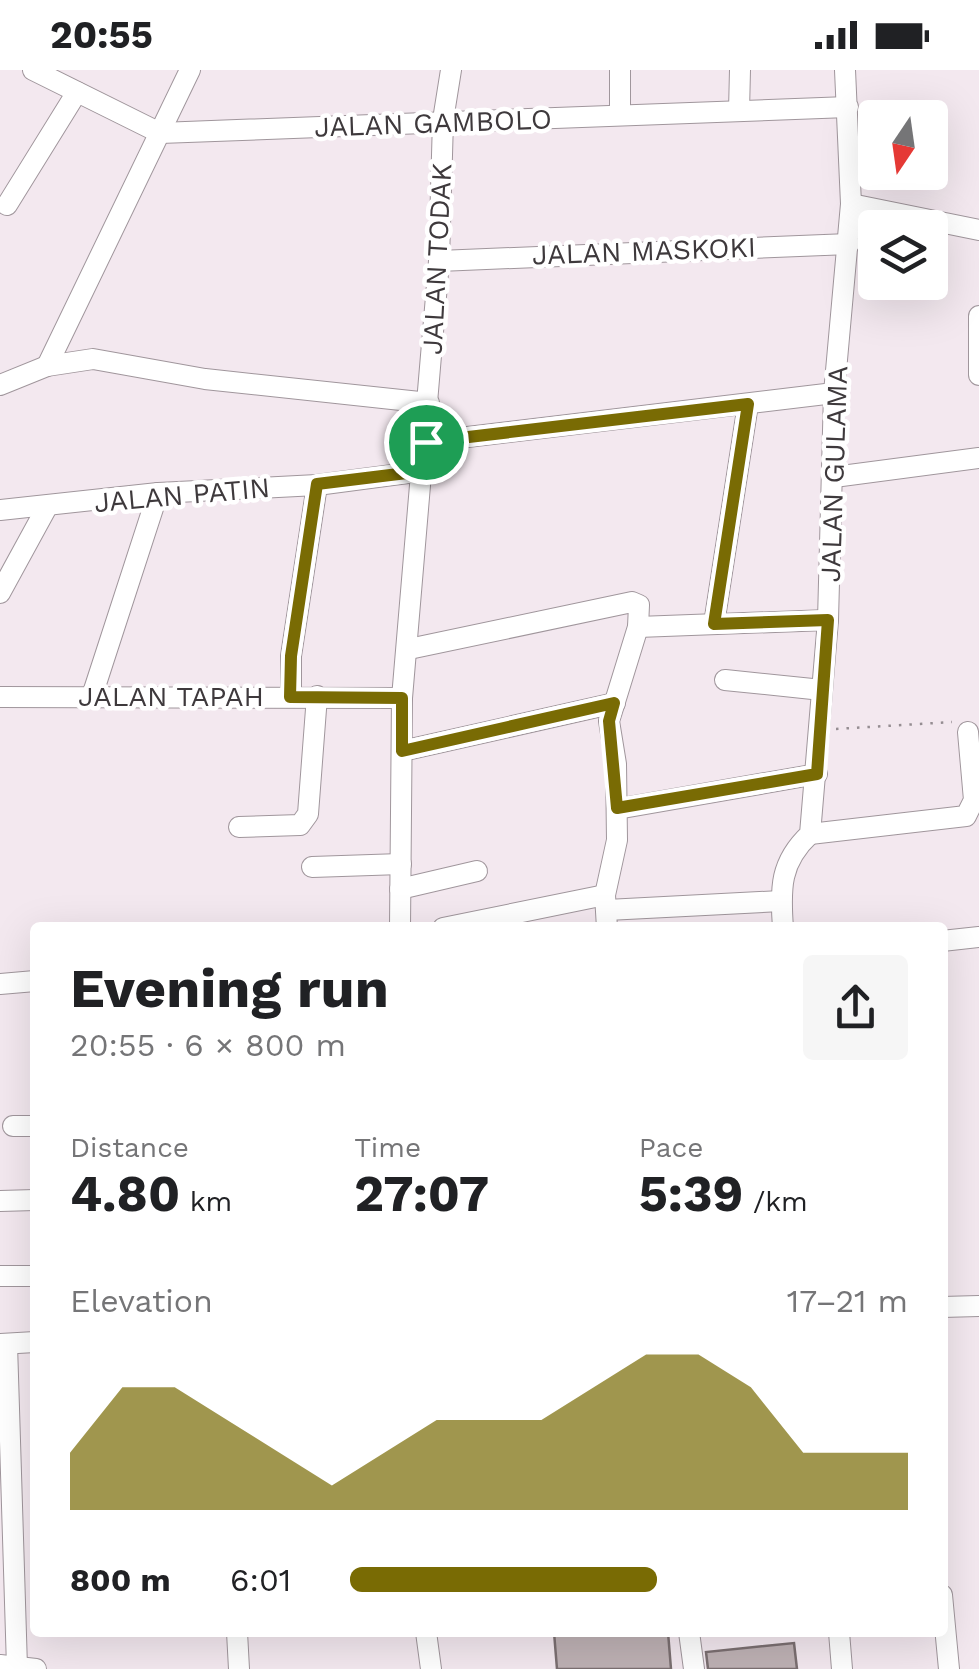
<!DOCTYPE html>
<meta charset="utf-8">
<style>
body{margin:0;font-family:"Work Sans",sans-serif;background:#f6f6f6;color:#202124;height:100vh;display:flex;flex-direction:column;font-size:38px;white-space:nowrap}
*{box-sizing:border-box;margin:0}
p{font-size:32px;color:#757577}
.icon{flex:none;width:55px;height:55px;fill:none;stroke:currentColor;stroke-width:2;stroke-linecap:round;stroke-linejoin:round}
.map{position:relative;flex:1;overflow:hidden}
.drawer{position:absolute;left:30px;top:852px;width:918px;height:715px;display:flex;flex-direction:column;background:#fff;border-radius:10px;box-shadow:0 10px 40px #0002}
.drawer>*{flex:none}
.needle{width:65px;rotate:193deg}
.buttons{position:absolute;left:858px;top:30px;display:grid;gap:20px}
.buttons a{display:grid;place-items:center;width:90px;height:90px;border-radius:10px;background:#fff;box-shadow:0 10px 40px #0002;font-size:50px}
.pin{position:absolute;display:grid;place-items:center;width:85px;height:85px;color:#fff;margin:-42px;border:5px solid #fff;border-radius:50%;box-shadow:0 2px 10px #0007}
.round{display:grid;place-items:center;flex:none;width:105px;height:105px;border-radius:10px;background:#f6f6f6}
.head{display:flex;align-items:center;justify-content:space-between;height:170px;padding:0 40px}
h1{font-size:55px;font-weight:700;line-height:75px}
.metrics{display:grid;grid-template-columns:repeat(3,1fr);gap:15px;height:170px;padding:10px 40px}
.metrics div{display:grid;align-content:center}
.metrics b{font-size:50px;font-weight:700}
.metrics small{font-size:28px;font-weight:400}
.metrics p{font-size:28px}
.chart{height:280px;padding:20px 40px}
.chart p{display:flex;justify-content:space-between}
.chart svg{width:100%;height:180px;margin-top:10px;fill:#796b04;opacity:.7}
ul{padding:0 40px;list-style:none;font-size:32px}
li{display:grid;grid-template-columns:160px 120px 1fr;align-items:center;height:75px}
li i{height:25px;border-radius:12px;background:#796b04}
.status{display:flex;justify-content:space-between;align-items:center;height:70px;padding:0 50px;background:#fff;direction:ltr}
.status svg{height:28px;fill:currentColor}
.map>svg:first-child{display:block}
.building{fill:#beb1b4;stroke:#7b6f71;stroke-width:2.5}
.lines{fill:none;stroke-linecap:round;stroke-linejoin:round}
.minor-casing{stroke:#a0969c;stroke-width:22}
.path{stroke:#958d92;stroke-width:2.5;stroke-dasharray:2.5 8;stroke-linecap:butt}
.minor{stroke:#fff;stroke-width:20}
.route-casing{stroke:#fff;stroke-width:20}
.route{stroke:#796b04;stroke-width:12}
.labels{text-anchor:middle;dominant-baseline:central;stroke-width:9;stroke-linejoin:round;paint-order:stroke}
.street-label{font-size:28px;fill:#3e393c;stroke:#fff}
</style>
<div class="status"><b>20:55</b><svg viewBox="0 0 49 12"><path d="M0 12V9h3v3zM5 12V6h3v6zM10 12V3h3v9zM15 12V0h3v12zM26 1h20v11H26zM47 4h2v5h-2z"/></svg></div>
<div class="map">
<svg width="979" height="1599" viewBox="0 0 979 1599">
<rect width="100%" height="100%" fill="#f3e8ef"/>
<g class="building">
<polygon points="554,1562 668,1562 671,1599 557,1599"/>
<polygon points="794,1573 797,1599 708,1599 706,1582"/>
</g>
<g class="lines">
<g class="minor-casing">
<g id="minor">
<polyline points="33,0 160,63 848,37"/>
<polyline points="620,0 620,44"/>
<polyline points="739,41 740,0"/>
<polyline points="851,134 979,160"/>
<polyline points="7,135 77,22"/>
<polyline points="439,191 849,174"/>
<polyline points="979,246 979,305"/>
<polyline points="47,296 190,0"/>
<polyline points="0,315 47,296 93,289 205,309 429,333"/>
<polyline points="426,372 834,323"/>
<polyline points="834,407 979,388"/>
<polyline points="0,440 158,423 317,415 423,401"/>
<polyline points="0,523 47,437"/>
<polyline points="714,554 748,334"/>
<polyline points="638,557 828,550"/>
<polyline points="409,579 632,532 639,535 638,557 609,651 616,694 617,770 605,825 607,858"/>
<polyline points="725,610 822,620"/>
<polyline points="92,626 158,423"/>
<polyline points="0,627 402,628"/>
<polyline points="291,627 291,586 317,415"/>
<polyline points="402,681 615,633"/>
<polyline points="617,739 817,704"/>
<polyline points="239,757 300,755 308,744 317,626"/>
<polyline points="810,764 966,746 974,730 968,662"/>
<polyline points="312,797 401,794"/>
<polyline points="400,819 477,801"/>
<polyline points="607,840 781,831"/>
<polyline points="400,858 402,628 439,191 443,50 451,0"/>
<polyline points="443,858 605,825"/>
<path d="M783 858C780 818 780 792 810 764L828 550 834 323 851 134 845 0"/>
<polyline points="942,871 979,867"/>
<polyline points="0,914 35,911"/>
<polyline points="13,1056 35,1056"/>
<polyline points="0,1131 35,1130"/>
<polyline points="0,1206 35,1206"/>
<polyline points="942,1237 979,1236"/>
<polyline points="0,1274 35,1272"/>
<polyline points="7,1274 17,1597"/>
<polyline points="942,1525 949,1599"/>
<polyline points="237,1562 239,1599"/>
<polyline points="426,1562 431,1599"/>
<polyline points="689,1562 694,1599"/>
<polyline points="839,1562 842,1599"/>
<polyline points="0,1595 36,1599"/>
</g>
</g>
<polyline class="path" points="836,659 952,652"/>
<use href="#minor" class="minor"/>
</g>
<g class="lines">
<g class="route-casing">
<polygon id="route" points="748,334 714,554 828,550 817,704 617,738 609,651 614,633 402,681 402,628 290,627 291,586 317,414 423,401 426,372"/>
</g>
<use href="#route" class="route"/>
</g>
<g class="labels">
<g class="street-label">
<text transform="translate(433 53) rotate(-2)">JALAN GAMBOLO</text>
<text transform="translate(644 181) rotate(-2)">JALAN MASKOKI</text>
<text transform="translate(437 189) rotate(-87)">JALAN TODAK</text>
<text transform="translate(834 404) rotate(-88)">JALAN GULAMA</text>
<text transform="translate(182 425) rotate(-5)">JALAN PATIN</text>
<text x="171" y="626">JALAN TAPAH</text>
</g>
</g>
</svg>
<div class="buttons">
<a><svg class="needle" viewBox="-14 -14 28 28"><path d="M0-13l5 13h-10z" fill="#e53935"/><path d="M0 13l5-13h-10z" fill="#757577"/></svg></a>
<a><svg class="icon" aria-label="layers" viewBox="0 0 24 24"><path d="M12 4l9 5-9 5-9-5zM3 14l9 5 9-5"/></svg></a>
</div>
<div class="pin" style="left:426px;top:372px;background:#1e9e55"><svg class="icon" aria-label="arrive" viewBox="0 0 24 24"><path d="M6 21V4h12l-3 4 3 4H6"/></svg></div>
<section class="drawer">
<div class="head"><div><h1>Evening run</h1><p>20:55 · 6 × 800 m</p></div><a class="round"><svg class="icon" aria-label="share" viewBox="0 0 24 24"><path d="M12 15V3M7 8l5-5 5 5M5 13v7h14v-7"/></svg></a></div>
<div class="metrics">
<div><p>Distance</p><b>4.80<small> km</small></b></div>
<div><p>Time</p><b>27:07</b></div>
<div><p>Pace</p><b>5:39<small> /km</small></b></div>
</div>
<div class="chart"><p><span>Elevation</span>17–21 m</p>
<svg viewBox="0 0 160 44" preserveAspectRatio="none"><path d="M0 44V30L10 14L20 14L30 22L40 30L50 38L60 30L70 22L80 22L90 22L100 14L110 6L120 6L130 14L140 30L150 30L160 30V44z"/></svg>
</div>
<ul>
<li><b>800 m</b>6:01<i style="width:55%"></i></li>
</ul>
</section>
</div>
